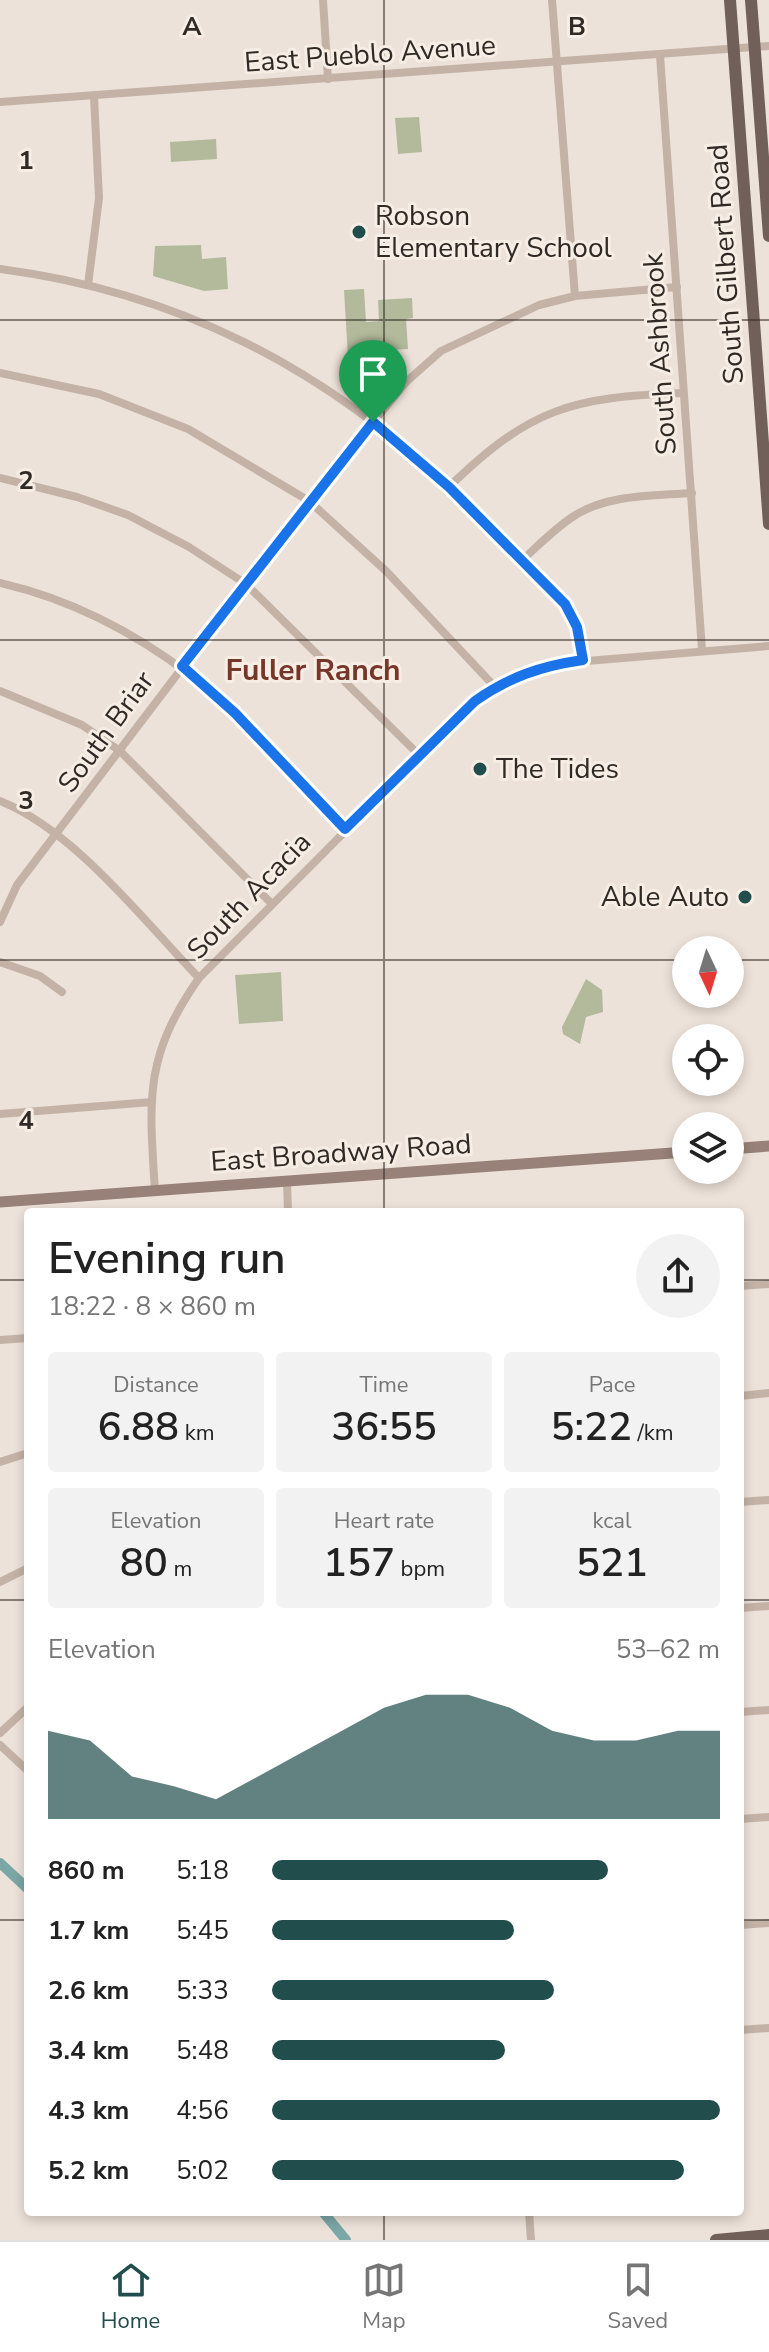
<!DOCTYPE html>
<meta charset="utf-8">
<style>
body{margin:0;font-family:"Nunito Sans",sans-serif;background:#f2f2f2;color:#222;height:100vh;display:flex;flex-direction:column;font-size:30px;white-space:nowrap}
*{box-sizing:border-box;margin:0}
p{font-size:26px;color:#767676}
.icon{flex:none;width:44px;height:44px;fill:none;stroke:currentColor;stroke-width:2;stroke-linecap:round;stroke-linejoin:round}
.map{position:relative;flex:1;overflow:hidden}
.details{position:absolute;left:24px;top:1208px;width:720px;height:1008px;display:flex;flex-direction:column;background:#fff;border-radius:8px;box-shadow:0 4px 12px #0003}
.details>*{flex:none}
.needle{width:52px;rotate:176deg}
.tools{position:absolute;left:672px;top:936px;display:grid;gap:16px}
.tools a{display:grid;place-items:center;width:72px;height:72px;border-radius:50%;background:#fff;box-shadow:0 4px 12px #0003;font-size:40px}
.pin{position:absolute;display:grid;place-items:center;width:68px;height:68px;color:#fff;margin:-82px -34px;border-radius:50% 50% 50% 0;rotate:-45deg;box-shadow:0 0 8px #0007}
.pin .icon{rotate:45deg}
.round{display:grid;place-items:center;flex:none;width:84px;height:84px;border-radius:42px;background:#f2f2f2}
.overview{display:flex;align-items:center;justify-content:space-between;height:136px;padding:0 24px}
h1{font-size:44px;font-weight:600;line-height:60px}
.metrics{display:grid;grid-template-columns:repeat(3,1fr);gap:12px;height:136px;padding:8px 24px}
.metrics div{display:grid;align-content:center;border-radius:8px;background:#f2f2f2;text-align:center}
.metrics b{font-size:40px;font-weight:600}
.metrics small{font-size:22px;font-weight:400}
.metrics p{font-size:22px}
.chart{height:224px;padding:16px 24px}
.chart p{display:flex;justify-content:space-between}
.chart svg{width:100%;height:144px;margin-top:8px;fill:#214d4d;opacity:.7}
ul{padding:0 24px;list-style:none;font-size:26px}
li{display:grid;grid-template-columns:128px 96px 1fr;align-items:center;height:60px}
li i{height:20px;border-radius:10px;background:#214d4d}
.tabs{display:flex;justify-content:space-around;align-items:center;height:112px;border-top:2px solid #e0e0e0;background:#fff;font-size:22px;color:#767676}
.tabs a{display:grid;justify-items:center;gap:4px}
.tabs .current{color:#214d4d}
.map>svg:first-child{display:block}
.green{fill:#b2ba9b}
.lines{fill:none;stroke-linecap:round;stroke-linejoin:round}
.canal{stroke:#7ba7a6;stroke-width:10}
.minor{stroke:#c4b2a6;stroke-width:8}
.secondary{stroke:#978178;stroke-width:11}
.primary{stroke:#715f59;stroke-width:12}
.route-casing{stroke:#fff;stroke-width:16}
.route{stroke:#1a73e8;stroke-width:10}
.grid{fill:none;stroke:#312926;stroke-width:2;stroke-opacity:0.55}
.poi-dot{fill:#214d4d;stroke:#f6ede4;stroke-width:3}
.labels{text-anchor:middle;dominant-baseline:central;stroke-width:6;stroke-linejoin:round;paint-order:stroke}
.street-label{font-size:28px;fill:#312926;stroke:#f6ede4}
.poi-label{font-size:28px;fill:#312926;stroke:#f6ede4;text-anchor:start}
.neighbourhood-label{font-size:30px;font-weight:bold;fill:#763629;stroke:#f6ede4}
.grid-label{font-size:26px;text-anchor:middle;font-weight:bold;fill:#312926;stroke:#f6ede4;stroke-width:6;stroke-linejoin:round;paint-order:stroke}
</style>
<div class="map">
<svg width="769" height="2240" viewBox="0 0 769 2240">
<rect width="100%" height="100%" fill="#ede2d9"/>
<g class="green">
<polygon points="419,117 422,152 398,154 395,118"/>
<polygon points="216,139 217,159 171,162 170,142"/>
<polygon points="201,245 202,259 226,257 228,289 204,291 153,276 155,246"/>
<polygon points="364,289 366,322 379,321 378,300 412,298 413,318 406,319 408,349 390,350 391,372 369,381 349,375 344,290"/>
<polygon points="281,972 283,1021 239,1024 235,975"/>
<polygon points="586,979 602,990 603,1012 586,1017 580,1044 563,1034 562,1027"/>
</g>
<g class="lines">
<g class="canal">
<polyline points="0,1863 28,1889"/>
<polyline points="323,2212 346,2240"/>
</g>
<g class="minor">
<polyline points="323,0 328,79"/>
<polyline points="552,0 575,296"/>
<polyline points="660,55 702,650"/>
<polyline points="0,102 769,46"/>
<path d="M0 269C176 292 321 366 450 488 489 525 526 566 565 604L577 627 583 660"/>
<polyline points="88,285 99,198 94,96"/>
<polyline points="0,373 99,394 188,429 309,501 386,571 495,687"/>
<polyline points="0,478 77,497 128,515 189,547 246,584 420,756"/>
<path d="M449 487C530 408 572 397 683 393"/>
<path d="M521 561C538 546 555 528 574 516 608 494 654 496 692 493"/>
<path d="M0 583C147 617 251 717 345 829"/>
<polyline points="0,691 82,725 120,751 272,904"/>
<path d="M0 801C75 831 143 920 199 978"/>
<polyline points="0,922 17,885 309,501 406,382 441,351 539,305 575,296 677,287"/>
<polyline points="0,962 40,976 62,992"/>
<polyline points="0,1114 152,1102"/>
<polyline points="287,1182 288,1212"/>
<path d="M155 1191C149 1098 144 1057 199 978L475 701 512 678 550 664 769 646"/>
<polyline points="740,1286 769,1284"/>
<polyline points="0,1340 28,1338"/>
<polyline points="740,1396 769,1393"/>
<polyline points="0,1462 28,1453"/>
<polyline points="740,1502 769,1500"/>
<polyline points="0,1582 28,1568"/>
<polyline points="740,1608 769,1606"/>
<polyline points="740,1712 769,1710"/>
<polyline points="0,1733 28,1707"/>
<polyline points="0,1745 28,1771"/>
<polyline points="740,1819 769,1817"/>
<polyline points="740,1925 769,1923"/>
<polyline points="740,2030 769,2028"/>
<polyline points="529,2212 531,2240"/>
</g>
<g class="secondary">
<polyline points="730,1149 769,1146"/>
<polyline points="0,1202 686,1152"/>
</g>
<g class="primary">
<polyline points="730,0 769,524"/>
<polyline points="751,0 769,236"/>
<polyline points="716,2240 769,2235"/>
</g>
</g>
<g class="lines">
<g class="route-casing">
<path id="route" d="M373 422 449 487 565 604 577 627 583 660C541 666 509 677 475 701L345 829 235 713 182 666Z"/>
</g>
<use href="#route" class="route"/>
</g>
<path class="grid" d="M384 0V1212M0 320H769M0 640H769M0 960H686M730 960H769M0 1280H28M740 1280H769M0 1600H28M740 1600H769M0 1920H28M740 1920H769M384 2212V2240"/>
<g class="poi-dot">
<circle cx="359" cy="232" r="8"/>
<circle cx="480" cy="769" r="8"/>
<circle cx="745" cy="897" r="8"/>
</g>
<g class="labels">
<g class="street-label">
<text transform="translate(370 54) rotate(-4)">East Pueblo Avenue</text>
<text transform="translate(726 264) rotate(-94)">South Gilbert Road</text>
<text transform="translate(660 354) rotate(-94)">South Ashbrook</text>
<text transform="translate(106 732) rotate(-54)">South Briar</text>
<text transform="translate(249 896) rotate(-46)">South Acacia</text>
<text transform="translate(341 1153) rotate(-4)">East Broadway Road</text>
</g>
<g class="poi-label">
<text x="375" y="216">Robson<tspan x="375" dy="32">Elementary School</tspan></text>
<text x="496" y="769">The Tides</text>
<text x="729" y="897" text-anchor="end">Able Auto</text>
</g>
<g class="neighbourhood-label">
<text x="313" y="670">Fuller Ranch</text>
</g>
</g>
<g class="grid-label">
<text x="192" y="35">A</text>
<text x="577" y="35">B</text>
<text x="26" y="169">1</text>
<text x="26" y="489">2</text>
<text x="26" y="809">3</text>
<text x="26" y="1129">4</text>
</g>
</svg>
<div class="tools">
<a><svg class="needle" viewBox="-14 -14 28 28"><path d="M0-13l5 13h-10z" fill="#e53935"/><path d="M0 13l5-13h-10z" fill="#767676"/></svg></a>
<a><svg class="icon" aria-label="locate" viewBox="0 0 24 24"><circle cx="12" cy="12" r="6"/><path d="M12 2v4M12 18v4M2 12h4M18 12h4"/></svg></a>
<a><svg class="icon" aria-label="layers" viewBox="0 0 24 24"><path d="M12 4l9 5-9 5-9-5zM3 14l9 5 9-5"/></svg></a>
</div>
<div class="pin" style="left:373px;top:422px;background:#1e9e55"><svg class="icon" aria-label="arrive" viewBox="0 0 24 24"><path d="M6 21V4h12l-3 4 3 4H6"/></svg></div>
<section class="details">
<div class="overview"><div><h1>Evening run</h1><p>18:22 · 8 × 860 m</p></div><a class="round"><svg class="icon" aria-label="share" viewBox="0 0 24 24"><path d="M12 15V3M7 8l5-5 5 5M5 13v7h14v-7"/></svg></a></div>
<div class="metrics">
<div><p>Distance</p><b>6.88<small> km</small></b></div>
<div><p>Time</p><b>36:55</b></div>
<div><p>Pace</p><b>5:22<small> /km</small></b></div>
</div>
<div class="metrics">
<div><p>Elevation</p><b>80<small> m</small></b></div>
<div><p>Heart rate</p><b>157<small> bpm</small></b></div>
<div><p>kcal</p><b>521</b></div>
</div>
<div class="chart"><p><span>Elevation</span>53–62 m</p>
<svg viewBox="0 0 160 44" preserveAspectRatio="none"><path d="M0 44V17L10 20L20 31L30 34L40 38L50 31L60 24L70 17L80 10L90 6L100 6L110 10L120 17L130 20L140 20L150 17L160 17V44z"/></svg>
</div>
<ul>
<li><b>860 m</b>5:18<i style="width:75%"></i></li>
<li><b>1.7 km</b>5:45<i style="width:54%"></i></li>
<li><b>2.6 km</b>5:33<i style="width:63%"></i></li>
<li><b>3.4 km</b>5:48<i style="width:52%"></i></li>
<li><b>4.3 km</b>4:56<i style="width:100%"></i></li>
<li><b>5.2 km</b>5:02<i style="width:92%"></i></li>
</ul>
</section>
</div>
<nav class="tabs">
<a class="current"><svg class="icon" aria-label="home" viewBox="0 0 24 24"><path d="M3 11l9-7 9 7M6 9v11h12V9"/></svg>Home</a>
<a><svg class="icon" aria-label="map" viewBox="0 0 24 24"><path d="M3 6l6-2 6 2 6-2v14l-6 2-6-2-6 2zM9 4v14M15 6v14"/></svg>Map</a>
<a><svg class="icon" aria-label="saved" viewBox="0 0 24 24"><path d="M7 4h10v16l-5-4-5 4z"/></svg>Saved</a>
</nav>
